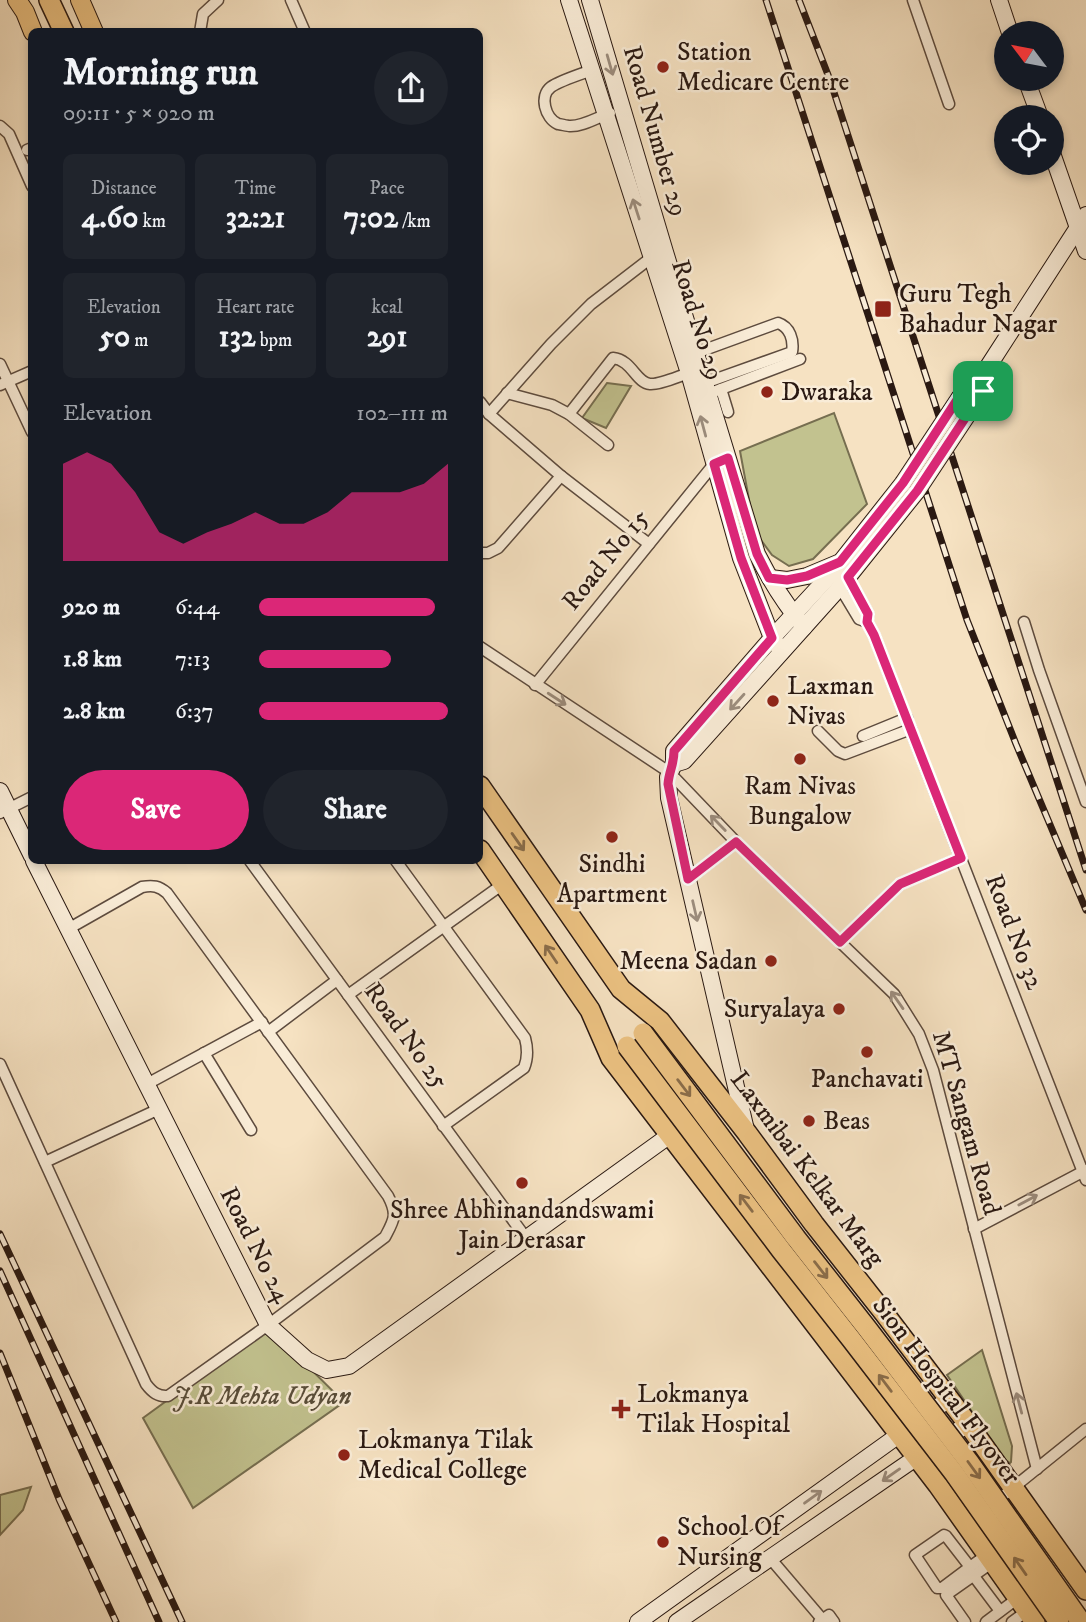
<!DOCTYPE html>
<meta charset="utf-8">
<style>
body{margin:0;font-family:"IM FELL DW Pica",serif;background:#20242c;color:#f1f3f6;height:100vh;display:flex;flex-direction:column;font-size:26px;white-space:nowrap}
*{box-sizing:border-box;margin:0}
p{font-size:23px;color:#9ea1a6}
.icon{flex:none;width:38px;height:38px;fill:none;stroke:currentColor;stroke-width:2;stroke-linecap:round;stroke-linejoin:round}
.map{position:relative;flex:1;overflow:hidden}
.side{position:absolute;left:28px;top:28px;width:455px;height:836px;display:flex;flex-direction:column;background:#171b24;border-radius:10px;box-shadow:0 4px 10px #0003}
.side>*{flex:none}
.needle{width:46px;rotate:302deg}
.tools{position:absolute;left:994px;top:21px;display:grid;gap:14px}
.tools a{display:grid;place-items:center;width:70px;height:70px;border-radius:50%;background:#171b24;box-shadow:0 4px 10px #0003;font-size:35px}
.pin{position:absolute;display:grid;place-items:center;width:60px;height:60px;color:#fff;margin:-30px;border-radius:14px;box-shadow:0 4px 10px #0006}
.round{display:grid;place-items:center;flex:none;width:74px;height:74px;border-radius:37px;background:#20242c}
.summary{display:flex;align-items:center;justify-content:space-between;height:119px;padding:0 35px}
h1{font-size:38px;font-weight:700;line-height:52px}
.stats{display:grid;grid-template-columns:repeat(3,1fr);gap:10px;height:119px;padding:7px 35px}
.stats div{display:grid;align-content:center;border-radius:10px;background:#20242c;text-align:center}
.stats b{font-size:30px;font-weight:700}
.stats small{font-size:19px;font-weight:400}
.stats p{font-size:19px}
.chart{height:196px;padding:14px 35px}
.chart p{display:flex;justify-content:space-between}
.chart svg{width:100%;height:126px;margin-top:7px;fill:#db2777;opacity:.7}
.cta{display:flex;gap:14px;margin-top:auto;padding:14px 35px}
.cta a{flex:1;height:80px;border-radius:42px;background:#db2777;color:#fff;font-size:28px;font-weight:700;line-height:80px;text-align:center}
.cta a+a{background:#20242c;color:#f1f3f6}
ul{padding:0 35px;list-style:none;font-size:23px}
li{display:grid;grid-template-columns:112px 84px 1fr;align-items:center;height:52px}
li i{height:18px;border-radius:9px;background:#db2777}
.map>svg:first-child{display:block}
.green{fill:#c2c28f;stroke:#766e50;stroke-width:2}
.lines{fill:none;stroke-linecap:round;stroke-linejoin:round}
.street-casing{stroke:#5d4b3e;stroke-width:13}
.secondary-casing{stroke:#2a1912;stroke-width:18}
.primary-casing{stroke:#2a1912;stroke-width:20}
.highway-casing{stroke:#2a1912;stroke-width:22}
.street{stroke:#f9ecd7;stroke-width:10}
.secondary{stroke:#f9ecd7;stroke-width:16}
.primary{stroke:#ebc181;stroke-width:18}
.highway{stroke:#ebc181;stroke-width:19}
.rail-casing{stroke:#2a1912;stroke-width:7}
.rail{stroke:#f9ecd7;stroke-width:4.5;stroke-dasharray:13;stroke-linecap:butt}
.secondary-bridge-casing{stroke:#2a1912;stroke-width:18;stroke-linecap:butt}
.highway-bridge-casing{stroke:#2a1912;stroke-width:22;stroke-linecap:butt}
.secondary-bridge{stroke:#f9ecd7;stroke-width:16}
.highway-bridge{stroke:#ebc181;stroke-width:19}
.oneway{stroke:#9c8d7e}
.oneway2{stroke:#8a6d4a}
.route-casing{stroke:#fff;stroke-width:14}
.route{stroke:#db2777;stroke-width:9}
.poi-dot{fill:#8f2418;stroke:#f9ecd7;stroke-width:2.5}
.labels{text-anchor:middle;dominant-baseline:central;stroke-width:5;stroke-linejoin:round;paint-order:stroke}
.poi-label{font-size:26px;fill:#2a1912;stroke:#f9ecd7;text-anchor:start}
.street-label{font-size:26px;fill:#2a1912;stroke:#f9ecd7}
.park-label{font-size:26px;font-style:italic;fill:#584c38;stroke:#f9ecd7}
</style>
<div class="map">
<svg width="1086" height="1622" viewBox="0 0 1086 1622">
<rect width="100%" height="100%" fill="#f6e2c2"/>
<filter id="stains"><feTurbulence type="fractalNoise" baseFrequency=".00286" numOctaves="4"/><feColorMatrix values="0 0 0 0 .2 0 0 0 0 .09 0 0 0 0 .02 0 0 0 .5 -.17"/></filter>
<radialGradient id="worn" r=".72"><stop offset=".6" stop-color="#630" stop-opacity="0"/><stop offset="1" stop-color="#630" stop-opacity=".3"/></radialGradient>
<g class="green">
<polygon points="607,383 631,386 606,428 582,418"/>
<polygon points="834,413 867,504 813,559 789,566 772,555 755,532 740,451"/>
<polygon points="268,1327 344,1402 193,1508 143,1418"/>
<polygon points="982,1350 1012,1446 1011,1462 1010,1463 1004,1459 947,1375"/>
<polygon points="31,1487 23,1510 0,1535 0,1495"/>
</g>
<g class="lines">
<g class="street-casing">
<g id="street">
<polyline points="291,0 305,32"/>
<polyline points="913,0 949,104"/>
<polyline points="200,32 203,14 218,0"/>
<path d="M592 70C581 74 559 81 551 87 539 96 545 118 558 124 559 124 568 126 569 126 582 127 598 117 610 113"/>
<polyline points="0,126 9,134 32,186"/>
<polyline points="27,150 32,148"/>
<path d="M696 353 778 323C790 327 794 340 792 352L705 383"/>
<polyline points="0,364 32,432"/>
<polyline points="0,385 32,371"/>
<polyline points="721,389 728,412"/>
<polyline points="507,393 552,405 569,414 608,445"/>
<polyline points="708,394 800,359"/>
<polyline points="480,402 489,414 561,476 649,544"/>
<polyline points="489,414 551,344 591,304 652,257 657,255"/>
<path d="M569 414 613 358C632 360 636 383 650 384 660 385 679 376 689 373"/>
<polyline points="480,553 488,553 498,548 561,476"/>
<polyline points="838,584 859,619 867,622 868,614 846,574"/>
<polyline points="867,622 874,635 1086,1180"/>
<polyline points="1024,622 1039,670 1086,802"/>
<polyline points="480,647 669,772 736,842 894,994 919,1034 933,1070 1037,1469"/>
<polyline points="535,685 714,464 717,463"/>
<polyline points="818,731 838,751 845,754 911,729"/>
<polyline points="863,736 907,718"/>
<polyline points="0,813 32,797"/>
<polyline points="250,861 526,1238"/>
<path d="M396 861 525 1038C528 1049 528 1058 524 1068L443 1126"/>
<polyline points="688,879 736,842"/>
<polyline points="840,942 900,884 961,858"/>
<polyline points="348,995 503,884"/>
<polyline points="268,1032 337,980"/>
<polyline points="204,1053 251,1130"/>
<path d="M0 1064 146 1384C152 1392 158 1397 168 1396L268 1325 385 1237C394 1220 398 1215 388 1196L167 893C159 886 153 885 142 887L68 929"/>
<polyline points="147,1084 262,1022"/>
<polyline points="45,1162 159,1109"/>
<polyline points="974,1229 1086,1170"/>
<polyline points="967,1525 1086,1429"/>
<polyline points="770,1558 822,1619"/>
<polyline points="970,1567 946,1536 944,1535 915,1555 937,1588 942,1588 970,1567 988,1554"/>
<polyline points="973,1575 1000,1611"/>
<polyline points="819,1622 829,1615 834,1622"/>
<polyline points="965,1622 946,1595 993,1562"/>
<polyline points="986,1622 1018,1598"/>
<polyline points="1012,1622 1027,1611"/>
</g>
</g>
<g class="secondary-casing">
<g id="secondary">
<polyline points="569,0 689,373 741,558 772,638 782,651"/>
<path d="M590 0 665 252 757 554C770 580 785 604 804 627"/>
<polyline points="999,0 1010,33"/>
<polyline points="1026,79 1040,117"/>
<polyline points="1052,153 1086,251"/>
<polyline points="960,397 969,383 982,376 1086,215"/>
<polyline points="974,405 983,391 982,376"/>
<polyline points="770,578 787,580 807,576 838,563"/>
<polyline points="674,764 684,761 840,587 917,491"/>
<polyline points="0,791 32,856"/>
<polyline points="34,861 268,1325 307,1360 327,1370 349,1366 670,1135"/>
<polyline points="746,1130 669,798 668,777 674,764 674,751 772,638 832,573 903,483"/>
<polyline points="638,1622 949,1399"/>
<polyline points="677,1622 917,1457 968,1424"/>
</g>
</g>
<g class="primary-casing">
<g id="primary">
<polyline points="17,0 25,12 33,32"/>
<polyline points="80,0 94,32"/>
</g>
</g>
<g class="highway-casing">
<g id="highway">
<polyline points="49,0 64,32"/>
<polyline points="480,786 621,989 660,1021 747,1133 814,1224 884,1313 968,1424 1086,1590"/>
<polyline points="480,850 590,1010 611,1058 938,1485 1035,1622"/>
</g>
</g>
<use href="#street" class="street"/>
<use href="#secondary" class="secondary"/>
<use href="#primary" class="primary"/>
<use href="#highway" class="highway"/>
<g class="rail-casing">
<g id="rail">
<polyline points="766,0 967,620 1016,744 1086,910"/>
<polyline points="799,0 830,80 1086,870"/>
<polyline points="0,1234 182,1622"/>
<polyline points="0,1271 159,1622"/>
<polyline points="0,1353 59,1499 116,1622"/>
</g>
</g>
<use href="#rail" class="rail"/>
<g class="secondary-bridge-casing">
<g id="secondary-bridge">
<polyline points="903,483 960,397"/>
<polyline points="917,491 974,405"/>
</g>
</g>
<g class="highway-bridge-casing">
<g id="highway-bridge">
<polyline points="643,1033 796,1238 866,1327 969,1462 1081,1622"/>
<polyline points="627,1046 781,1250 851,1339 954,1473 1059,1622"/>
</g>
</g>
<use href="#secondary-bridge" class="secondary-bridge"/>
<use href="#highway-bridge" class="highway-bridge"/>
</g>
<defs><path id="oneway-shaft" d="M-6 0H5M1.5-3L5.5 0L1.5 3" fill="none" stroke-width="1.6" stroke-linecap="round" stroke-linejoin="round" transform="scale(1.75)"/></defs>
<g class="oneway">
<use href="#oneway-shaft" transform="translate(610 65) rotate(74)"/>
<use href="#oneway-shaft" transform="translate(636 209) rotate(-108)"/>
<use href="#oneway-shaft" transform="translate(703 426) rotate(-105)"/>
<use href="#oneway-shaft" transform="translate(557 699) rotate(33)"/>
<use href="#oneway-shaft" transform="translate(737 702) rotate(132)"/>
<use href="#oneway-shaft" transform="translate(718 823) rotate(-134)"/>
<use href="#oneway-shaft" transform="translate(695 911) rotate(77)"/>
<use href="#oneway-shaft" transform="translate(897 1000) rotate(-125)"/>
<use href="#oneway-shaft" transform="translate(1028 1200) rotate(-28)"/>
<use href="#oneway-shaft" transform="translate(1019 1403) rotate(-105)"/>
<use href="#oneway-shaft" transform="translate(891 1475) rotate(145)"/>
<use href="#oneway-shaft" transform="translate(813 1497) rotate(-36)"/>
</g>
<g class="oneway2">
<use href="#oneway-shaft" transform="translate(518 842) rotate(55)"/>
<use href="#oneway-shaft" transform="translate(551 954) rotate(-124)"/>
<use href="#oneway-shaft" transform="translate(684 1088) rotate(53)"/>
<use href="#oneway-shaft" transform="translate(746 1203) rotate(-127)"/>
<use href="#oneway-shaft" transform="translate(821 1270) rotate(52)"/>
<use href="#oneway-shaft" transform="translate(885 1383) rotate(-127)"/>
<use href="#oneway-shaft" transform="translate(974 1470) rotate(54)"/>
<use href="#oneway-shaft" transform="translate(1020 1566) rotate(-125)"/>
</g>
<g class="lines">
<g class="route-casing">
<path id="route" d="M982 376 983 391 917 491 848 577 868 614 867 622 874 635 961 858 900 884 840 942 736 842 688 879 668 784C669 771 674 765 674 751L772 638 741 558 714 464 728 458 757 554 769 578 787 580 807 576 840 562 903 483 968 383Z"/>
</g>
<use href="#route" class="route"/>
</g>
<g class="poi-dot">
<circle cx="663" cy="67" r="7"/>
<rect x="874" y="300" width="18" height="18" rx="3.5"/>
<circle cx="767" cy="392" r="7"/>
<circle cx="773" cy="701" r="7"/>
<circle cx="800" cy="759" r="7"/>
<circle cx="612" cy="837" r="7"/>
<circle cx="771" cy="961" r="7"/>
<circle cx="839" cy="1009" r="7"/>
<circle cx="867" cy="1052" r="7"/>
<circle cx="809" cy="1121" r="7"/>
<circle cx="522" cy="1183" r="7"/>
<path d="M617.5 1398.5h7v7h7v7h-7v7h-7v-7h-7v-7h7z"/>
<circle cx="344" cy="1455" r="7"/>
<circle cx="663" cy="1542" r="7"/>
</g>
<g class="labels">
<g class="poi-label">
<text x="677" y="52">Station<tspan x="677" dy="30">Medicare Centre</tspan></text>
<text x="899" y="294">Guru Tegh<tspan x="899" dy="30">Bahadur Nagar</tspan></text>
<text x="781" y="392">Dwaraka</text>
<text x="787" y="686">Laxman<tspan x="787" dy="30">Nivas</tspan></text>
<text x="800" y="786" text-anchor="middle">Ram Nivas<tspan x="800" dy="30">Bungalow</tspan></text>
<text x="612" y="864" text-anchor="middle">Sindhi<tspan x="612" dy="30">Apartment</tspan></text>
<text x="757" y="961" text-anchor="end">Meena Sadan</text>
<text x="825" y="1009" text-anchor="end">Suryalaya</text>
<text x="867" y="1079" text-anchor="middle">Panchavati</text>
<text x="823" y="1121">Beas</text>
<text x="522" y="1210" text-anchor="middle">Shree Abhinandandswami<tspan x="522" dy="30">Jain Derasar</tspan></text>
<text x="637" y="1394">Lokmanya<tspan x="637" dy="30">Tilak Hospital</tspan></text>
<text x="358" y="1440">Lokmanya Tilak<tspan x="358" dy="30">Medical College</tspan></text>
<text x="677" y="1527">School Of<tspan x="677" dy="30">Nursing</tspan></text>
</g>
<g class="street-label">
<text transform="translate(655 131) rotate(74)">Road Number 29</text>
<text transform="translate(697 320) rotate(73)">Road No 29</text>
<text transform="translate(606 560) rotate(-51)">Road No 15</text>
<text transform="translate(1014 932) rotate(69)">Road No 32</text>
<text transform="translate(406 1036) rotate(54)">Road No 25</text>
<text transform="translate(966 1123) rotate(74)">MT Sangam Road</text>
<text transform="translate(807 1169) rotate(53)">Laxmibai Kelkar Marg</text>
<text transform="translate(255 1245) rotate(63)">Road No 24</text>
<text transform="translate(946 1391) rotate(53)">Sion Hospital Flyover</text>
</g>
<g class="park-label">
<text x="262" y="1396">J.R Mehta Udyan</text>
</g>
</g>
<rect width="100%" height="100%" filter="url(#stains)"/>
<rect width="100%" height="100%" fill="url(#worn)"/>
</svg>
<div class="tools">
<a><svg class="needle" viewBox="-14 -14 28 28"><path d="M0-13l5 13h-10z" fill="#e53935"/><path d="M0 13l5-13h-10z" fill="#9ea1a6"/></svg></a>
<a><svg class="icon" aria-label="locate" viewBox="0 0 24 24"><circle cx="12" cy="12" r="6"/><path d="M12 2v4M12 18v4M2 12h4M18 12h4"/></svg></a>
</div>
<div class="pin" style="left:983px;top:391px;background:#1e9e55"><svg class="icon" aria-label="arrive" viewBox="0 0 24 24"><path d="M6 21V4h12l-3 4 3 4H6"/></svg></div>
<section class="side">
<div class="summary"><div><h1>Morning run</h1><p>09:11 · 5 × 920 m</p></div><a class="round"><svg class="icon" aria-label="share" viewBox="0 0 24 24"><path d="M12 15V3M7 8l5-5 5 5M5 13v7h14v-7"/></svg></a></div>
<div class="stats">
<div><p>Distance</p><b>4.60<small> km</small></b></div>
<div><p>Time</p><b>32:21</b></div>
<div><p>Pace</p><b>7:02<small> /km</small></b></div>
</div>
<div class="stats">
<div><p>Elevation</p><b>50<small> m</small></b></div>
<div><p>Heart rate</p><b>132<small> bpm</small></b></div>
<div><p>kcal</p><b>291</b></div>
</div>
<div class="chart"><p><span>Elevation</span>102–111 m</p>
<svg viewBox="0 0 160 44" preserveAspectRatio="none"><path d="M0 44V10L10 6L20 10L30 20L40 34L50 38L60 34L70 31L80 27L90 31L100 31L110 27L120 20L130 20L140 20L150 17L160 10V44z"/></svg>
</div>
<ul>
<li><b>920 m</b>6:44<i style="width:93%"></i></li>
<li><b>1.8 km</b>7:13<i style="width:70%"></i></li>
<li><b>2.8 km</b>6:37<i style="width:100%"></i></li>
</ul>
<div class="cta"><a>Save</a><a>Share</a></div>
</section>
</div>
